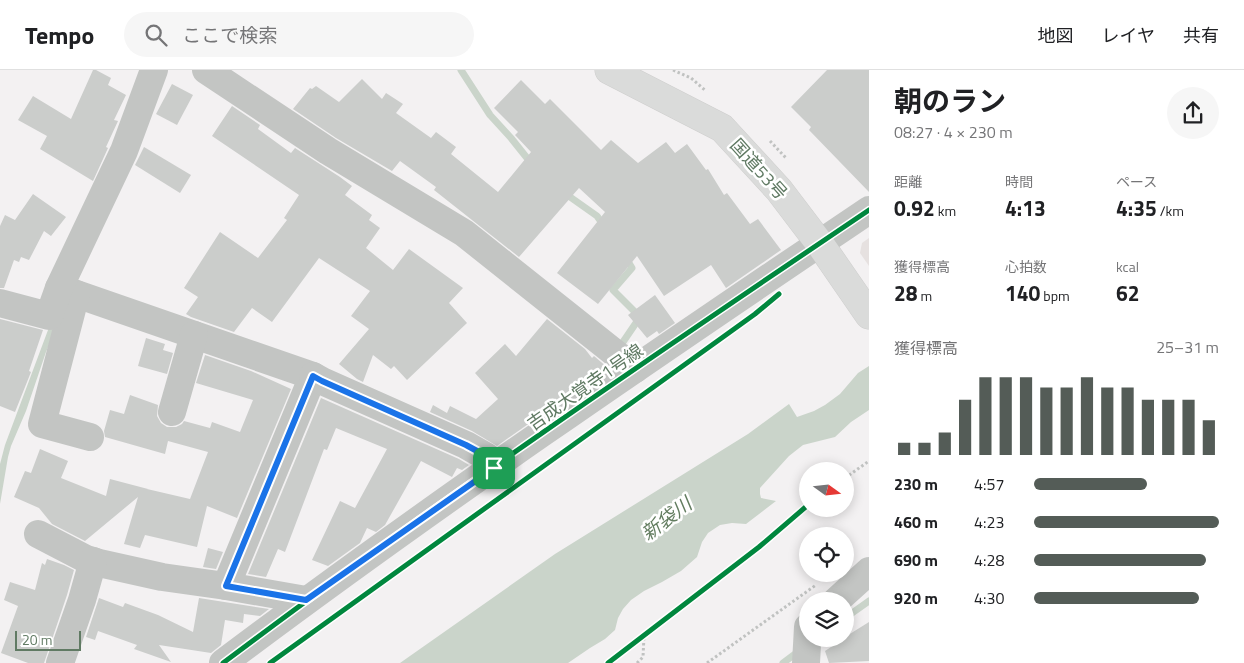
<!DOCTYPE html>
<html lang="ja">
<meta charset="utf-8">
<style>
body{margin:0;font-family:"Titillium Web","Noto Sans JP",sans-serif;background:#f6f6f6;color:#202124;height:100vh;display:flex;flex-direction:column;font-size:19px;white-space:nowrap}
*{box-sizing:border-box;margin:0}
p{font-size:16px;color:#757577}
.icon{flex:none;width:28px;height:28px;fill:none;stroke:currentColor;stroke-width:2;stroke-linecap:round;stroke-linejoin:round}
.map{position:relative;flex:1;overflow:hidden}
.side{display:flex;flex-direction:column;background:#fff;width:375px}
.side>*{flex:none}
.needle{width:32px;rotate:105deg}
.buttons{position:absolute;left:799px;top:392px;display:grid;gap:10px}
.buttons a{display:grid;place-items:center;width:55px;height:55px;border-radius:50%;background:#fff;box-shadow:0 2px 12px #0003;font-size:25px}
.scale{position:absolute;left:15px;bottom:12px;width:66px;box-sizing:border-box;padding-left:5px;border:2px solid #607a63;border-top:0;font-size:14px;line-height:18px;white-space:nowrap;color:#607a63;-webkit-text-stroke:4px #fff;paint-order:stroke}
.pin{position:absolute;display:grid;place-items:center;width:42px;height:42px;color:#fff;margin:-21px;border-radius:10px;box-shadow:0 2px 8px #0006}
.round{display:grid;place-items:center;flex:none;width:52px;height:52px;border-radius:26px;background:#f6f6f6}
.summary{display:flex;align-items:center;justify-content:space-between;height:85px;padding:0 25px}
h1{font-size:28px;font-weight:700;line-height:38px}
.stats{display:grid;grid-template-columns:repeat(3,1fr);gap:8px;height:85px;padding:5px 25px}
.stats div{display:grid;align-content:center}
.stats b{font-size:21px;font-weight:700}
.stats small{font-size:14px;font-weight:400}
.stats p{font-size:14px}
.chart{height:140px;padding:10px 25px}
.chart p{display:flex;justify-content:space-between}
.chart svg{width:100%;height:90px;margin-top:5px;stroke:#545c57;stroke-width:6}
ul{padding:0 25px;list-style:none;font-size:16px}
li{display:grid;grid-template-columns:80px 60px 1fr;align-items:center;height:38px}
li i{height:12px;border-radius:6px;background:#545c57}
header{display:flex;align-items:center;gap:30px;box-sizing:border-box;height:70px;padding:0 25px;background:#fff;border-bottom:1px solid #e0e0e0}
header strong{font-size:24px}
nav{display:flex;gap:28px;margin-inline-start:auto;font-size:18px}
.search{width:350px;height:45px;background:#f6f6f6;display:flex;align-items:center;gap:12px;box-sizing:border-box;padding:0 18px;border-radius:28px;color:#757577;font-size:19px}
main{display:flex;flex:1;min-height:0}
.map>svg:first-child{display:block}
.green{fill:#e6e1e0}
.water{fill:#cad4ca}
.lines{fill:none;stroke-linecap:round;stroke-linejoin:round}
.stream{stroke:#cad4ca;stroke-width:7}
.building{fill:#cbcdcb}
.highway-casing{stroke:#cececd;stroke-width:29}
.path{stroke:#c0c2c1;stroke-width:3;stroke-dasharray:2.5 2.5;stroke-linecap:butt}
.minor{stroke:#c3c5c3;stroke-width:28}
.highway{stroke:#dadbda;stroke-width:28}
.cycleway-casing{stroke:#fff;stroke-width:8}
.cycleway{stroke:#00873e;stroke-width:5}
.route-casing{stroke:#fff;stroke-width:10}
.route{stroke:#1a73e8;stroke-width:6}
.labels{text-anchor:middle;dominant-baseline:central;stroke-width:5;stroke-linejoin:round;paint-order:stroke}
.street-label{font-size:18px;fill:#607a63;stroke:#fff}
.water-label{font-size:19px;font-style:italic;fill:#637d60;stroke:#fff}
</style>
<header>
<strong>Tempo</strong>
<div class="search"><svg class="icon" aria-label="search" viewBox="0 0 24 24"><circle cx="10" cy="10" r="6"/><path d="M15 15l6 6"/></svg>ここで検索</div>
<nav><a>地図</a><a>レイヤ</a><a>共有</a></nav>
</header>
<main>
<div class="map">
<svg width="869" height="593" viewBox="0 0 869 593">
<rect width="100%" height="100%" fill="#f3f1f2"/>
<polygon class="green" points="869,168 869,196 860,183 862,173"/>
<g class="water">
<polygon points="51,252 58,254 46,282 26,341 11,376 8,387 0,434 0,394 5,375"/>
<polygon points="869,296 869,340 851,352 835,367 803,375 789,386 760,418 760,424 761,428 776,431 746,454 732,453 720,455 708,463 702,472 697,487 681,501 662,512 644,521 631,530 623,539 618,548 615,560 605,569 590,578 568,593 400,593 555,484 748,364 789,334 797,347 814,341 825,335 840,324 858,303"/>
</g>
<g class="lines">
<g class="stream">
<polyline points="461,0 490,45 511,68 531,93"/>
<polyline points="563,122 597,146 604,156"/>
<polyline points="623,272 640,247 613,220 632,198 626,188"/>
<polyline points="845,548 869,531"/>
<polyline points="783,593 799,581"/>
</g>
</g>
<g class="building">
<polygon points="93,0 96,0 111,8 108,15 126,25 114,50 118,51 106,77 108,78 93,111 40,79 47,66 18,50 33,26 71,49"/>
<polygon points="827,0 869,0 869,122 809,60 811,57 791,37"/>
<polygon points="362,9 382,29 386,23 403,34 396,43 431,68 436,62 456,77 451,84 498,122 531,82 515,65 518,62 494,38 521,10 545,34 550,29 601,80 611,70 638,93 666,72 675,83 687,74 706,100 708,99 724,125 727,123 750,154 758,149 781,180 726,218 711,195 664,226 637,186 598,234 557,203 605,142 579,118 519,187 434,120 436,117 400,91 392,101 336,68 293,39 310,18 312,19 316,16 339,32"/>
<polygon points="172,14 193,25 177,55 156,44"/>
<polygon points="232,36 260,55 258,59 291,83 295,78 340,107 352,116 345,125 372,145 369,150 380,158 366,178 393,200 409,179 463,218 449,233 467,253 407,310 394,296 391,299 373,285 363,312 357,309 339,294 369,259 351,246 370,221 319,188 272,252 252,238 234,262 191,247 186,244 198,227 184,218 220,162 258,188 287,150 284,148 299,125 212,66"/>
<polygon points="144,77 191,105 180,123 135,95"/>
<polygon points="33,124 66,147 51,166 44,161 29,190 21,187 19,192 14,190 4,218 0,218 0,156 5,145 15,150"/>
<polygon points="655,225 675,253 659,264 657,261 647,268 628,245"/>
<polygon points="0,249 43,260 29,301 31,302 15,342 0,336"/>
<polygon points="547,249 585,279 592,288 594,286 608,298 497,376 472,361 430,342 433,335 447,343 450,336 476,349 498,329 475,303 505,274 516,286"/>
<polygon points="146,268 165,274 163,280 173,283 167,304 138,296"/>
<polygon points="205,285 251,301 291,319 237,448 207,436 197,477 145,465 140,478 124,474 138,427 85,471 52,454 39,438 14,427 25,401 31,403 40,379 68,391 61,408 106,426 110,409 148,419 147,419 190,429 208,382 168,371 165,384 105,367 104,361 110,340 124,344 130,325 158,335 157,346 161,353 167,357 176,357 182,354 184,351 210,358 212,352 240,362 253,330 196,313"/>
<polygon points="321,328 459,389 469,395 462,400 457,398 452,407 421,391 385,455 376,462 367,458 360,473 328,496 312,490 340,431 355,438 387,379 336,358 327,380 324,379 285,482 278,479 266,507 248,504"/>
<polygon points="208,478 223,482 216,499 203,497"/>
<polygon points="47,489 64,495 74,500 67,525 44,593 28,593 1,583 18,536 4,530 10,512 35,520 42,493 45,495"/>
<polygon points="99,528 123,537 125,533 158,545 193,562 199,528 269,539 260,546 244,544 243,553 225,550 221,575 211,583 159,575 171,592 134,579 137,575 98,561 95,570 86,567"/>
<polygon points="869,552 869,591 829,593 825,581 843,569 845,569 845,567"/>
</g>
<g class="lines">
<g class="highway-casing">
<polyline id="highway" points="609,0 722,58 779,120 820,174 869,245"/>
</g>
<g class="path">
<polyline points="673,0 691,8 706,21"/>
<polyline points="770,71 786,88"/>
<polyline points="845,408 869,391"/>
<polyline points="270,593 600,356"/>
<polyline points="608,593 759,477 808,435"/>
<polyline points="637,593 643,587 644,566"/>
<polyline points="707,593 816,515"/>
</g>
<g class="minor">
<polyline points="206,0 328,81 464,163 635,299"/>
<polyline points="59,218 313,306 226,516 306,530"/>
<polyline points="76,224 42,354 90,367"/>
<polyline points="0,233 49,246 59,218 124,81 154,0"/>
<polyline points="313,306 322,311 466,375 487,387 494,398"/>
<polyline points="172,342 194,265"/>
<polyline points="38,464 86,489 99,493 162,507 226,516"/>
<polyline points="836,531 869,501"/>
<polyline points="60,593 82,530 93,491"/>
<path d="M223 593C433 435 651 287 869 140"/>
<polyline points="806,593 808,557"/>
</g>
<use href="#highway" class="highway"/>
<g class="cycleway-casing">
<g id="cycleway">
<path d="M223 593C433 435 651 287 869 140"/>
<polyline points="270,593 755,244 779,224"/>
<polyline points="608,593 759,477 808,435"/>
</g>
</g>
<use href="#cycleway" class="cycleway"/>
</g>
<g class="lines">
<g class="route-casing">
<polygon id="route" points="313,306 322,311 466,375 488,387 494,398 306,530 226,516"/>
</g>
<use href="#route" class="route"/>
</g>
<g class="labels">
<g class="street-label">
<text transform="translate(759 99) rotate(48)">国道53号</text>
<text transform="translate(585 317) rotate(-35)">吉成大覚寺1号線</text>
</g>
<g class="water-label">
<text transform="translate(666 448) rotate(-37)">新袋川</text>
</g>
</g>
</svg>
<div class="buttons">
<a><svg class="needle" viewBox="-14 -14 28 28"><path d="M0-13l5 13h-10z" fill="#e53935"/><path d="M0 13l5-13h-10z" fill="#757577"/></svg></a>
<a><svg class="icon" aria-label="locate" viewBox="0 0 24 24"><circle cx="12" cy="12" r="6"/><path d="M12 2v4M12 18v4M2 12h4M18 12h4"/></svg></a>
<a><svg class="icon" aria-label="layers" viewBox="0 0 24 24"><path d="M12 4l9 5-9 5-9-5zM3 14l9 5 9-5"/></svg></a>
</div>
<div class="scale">20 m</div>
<div class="pin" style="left:494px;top:398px;background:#1e9e55"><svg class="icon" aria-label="arrive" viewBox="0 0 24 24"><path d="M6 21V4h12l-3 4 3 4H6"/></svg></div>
</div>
<section class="side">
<div class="summary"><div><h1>朝のラン</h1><p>08:27 · 4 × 230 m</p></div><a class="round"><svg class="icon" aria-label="share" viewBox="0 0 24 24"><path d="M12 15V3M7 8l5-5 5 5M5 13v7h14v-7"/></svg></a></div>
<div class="stats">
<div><p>距離</p><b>0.92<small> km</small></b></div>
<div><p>時間</p><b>4:13</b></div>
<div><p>ペース</p><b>4:35<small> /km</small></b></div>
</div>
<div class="stats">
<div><p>獲得標高</p><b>28<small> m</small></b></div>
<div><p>心拍数</p><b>140<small> bpm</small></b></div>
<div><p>kcal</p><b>62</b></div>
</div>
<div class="chart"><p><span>獲得標高</span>25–31 m</p>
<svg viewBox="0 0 160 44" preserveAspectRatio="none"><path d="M5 44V38M15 44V38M25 44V33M35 44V17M45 44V6M55 44V6M65 44V6M75 44V11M85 44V11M95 44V6M105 44V11M115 44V11M125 44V17M135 44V17M145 44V17M155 44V27"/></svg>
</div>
<ul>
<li><b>230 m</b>4:57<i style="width:61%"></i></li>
<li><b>460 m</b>4:23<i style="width:100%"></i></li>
<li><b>690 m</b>4:28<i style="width:93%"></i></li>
<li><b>920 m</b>4:30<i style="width:89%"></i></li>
</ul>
</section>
</main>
